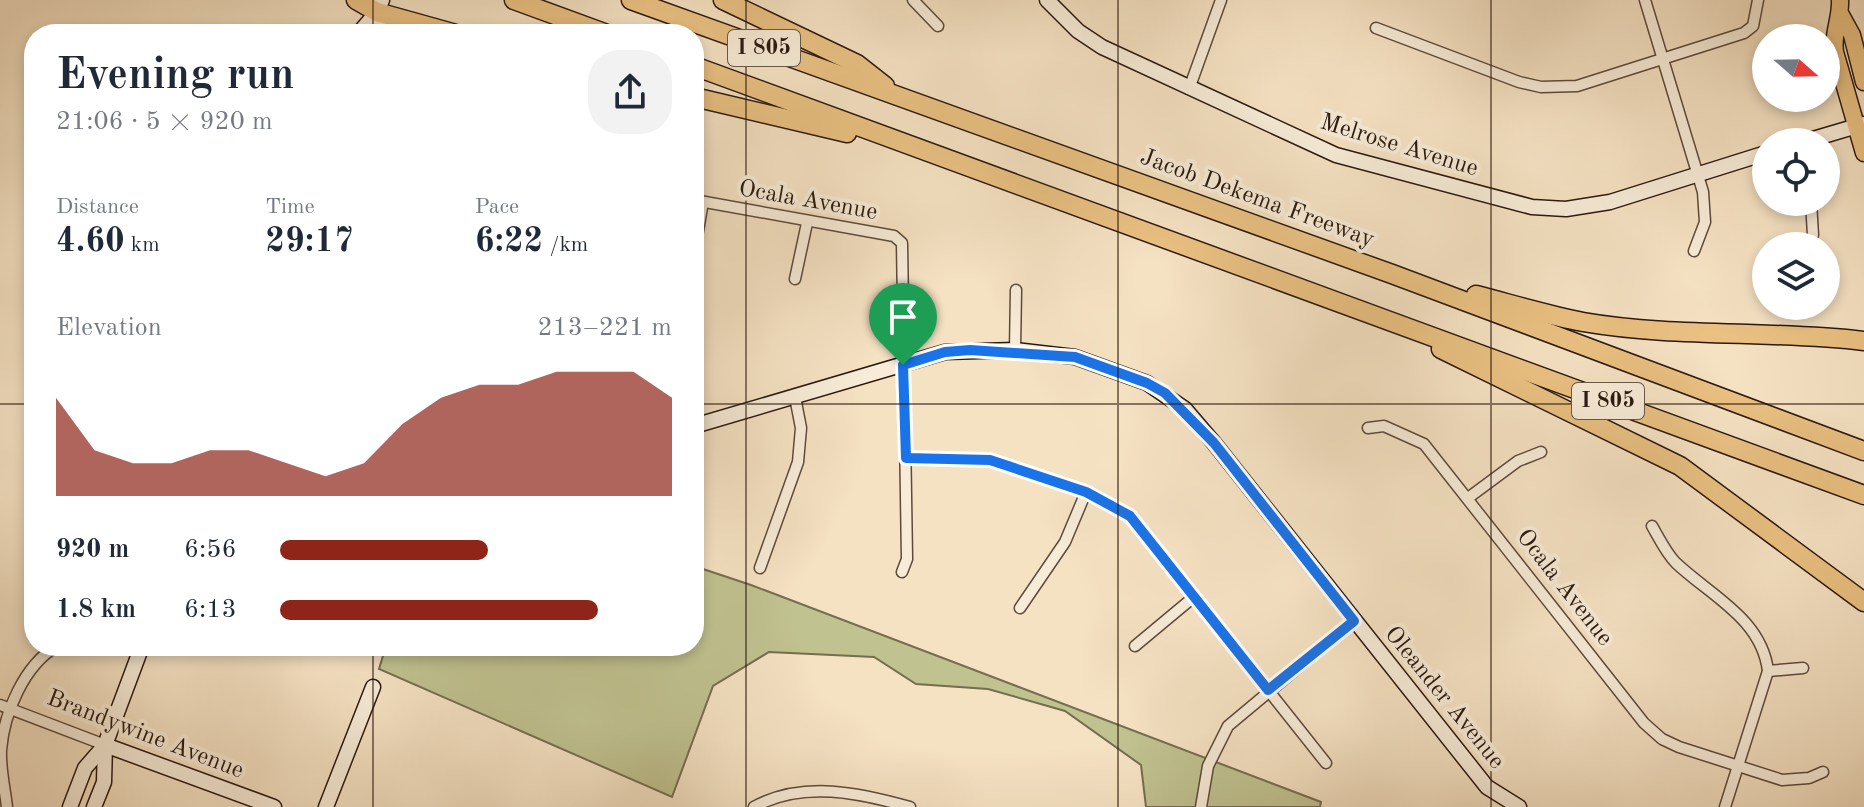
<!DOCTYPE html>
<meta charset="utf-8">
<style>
body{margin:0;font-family:"Old Standard TT",serif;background:#f2f2f3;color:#1f2937;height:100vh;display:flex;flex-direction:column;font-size:30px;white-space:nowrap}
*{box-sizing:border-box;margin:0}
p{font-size:26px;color:#747a83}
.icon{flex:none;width:44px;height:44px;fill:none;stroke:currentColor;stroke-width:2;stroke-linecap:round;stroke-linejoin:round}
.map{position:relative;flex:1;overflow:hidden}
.side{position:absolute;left:24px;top:24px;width:680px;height:632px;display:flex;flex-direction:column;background:#fff;border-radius:32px;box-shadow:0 4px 12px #0003}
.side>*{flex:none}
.needle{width:52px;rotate:110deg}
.tools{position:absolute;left:1752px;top:24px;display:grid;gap:16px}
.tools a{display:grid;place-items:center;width:88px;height:88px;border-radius:50%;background:#fff;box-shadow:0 4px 12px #0003;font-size:40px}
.pin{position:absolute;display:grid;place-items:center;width:68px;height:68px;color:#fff;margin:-82px -34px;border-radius:50% 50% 50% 0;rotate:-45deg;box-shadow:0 0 8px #0007}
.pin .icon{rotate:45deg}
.round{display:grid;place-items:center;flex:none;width:84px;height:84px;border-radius:32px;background:#f2f2f3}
.summary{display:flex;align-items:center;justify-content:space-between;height:136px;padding:0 32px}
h1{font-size:44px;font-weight:700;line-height:60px}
.figures{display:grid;grid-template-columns:repeat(3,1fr);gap:12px;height:136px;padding:8px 32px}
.figures div{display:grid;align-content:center}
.figures b{font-size:34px;font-weight:700}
.figures small{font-size:22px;font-weight:400}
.figures p{font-size:22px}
.chart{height:224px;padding:16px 32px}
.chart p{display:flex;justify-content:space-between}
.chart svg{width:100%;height:144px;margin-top:8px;fill:#8f2418;opacity:.7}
ul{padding:0 32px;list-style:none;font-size:26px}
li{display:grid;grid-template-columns:128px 96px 1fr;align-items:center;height:60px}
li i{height:20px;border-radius:10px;background:#8f2418}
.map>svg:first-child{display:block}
.green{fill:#c0c290;stroke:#756d50;stroke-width:2}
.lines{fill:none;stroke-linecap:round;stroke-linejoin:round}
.street-casing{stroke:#5d4a3c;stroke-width:13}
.secondary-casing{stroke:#2a180f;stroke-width:17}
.primary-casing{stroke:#2a180f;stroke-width:19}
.highway-casing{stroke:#2a180f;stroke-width:21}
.street{stroke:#f8ecd8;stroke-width:10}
.secondary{stroke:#f8ecd8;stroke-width:14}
.primary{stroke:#eac182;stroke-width:16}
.highway{stroke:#eac182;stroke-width:18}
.route-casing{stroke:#fff;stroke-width:16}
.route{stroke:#1a73e8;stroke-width:10}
.grid{fill:none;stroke:#2a180f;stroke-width:2;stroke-opacity:0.55}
.labels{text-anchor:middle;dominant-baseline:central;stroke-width:8;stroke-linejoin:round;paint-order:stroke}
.shield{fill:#f8ecd8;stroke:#68584b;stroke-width:2}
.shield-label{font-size:22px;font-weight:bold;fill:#2a180f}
.street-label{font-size:24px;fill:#2a180f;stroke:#f8ecd8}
</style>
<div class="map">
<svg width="1864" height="807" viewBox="0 0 1864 807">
<rect width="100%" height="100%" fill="#f5e2c3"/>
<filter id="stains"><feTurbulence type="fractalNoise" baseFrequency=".0025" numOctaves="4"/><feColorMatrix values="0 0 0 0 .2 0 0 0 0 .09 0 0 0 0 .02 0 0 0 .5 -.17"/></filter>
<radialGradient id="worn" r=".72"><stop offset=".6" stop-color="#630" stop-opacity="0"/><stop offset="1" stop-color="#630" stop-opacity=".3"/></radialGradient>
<polygon class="green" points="694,566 751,585 1321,802 1320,807 1146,807 1141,765 1065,711 988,689 916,684 874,657 769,652 713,686 672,797 379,669 386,646 694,646"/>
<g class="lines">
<g class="street-casing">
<g id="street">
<polyline points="913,0 938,26"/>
<polyline points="1645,0 1703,192 1705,222 1694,251"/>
<polyline points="1376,28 1519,82 1541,87 1577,86 1744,33 1753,26 1758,0"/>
<polyline points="1189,89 1221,0"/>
<polyline points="694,200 894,236 902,243 907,559 902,572"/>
<polyline points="1811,202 1813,235"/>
<polyline points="694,254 703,202"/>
<polyline points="795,279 807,223"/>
<polyline points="1015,350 1016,290"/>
<polyline points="1368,428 1384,426 1424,444 1644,723 1662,739 1679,747 1782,780 1809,778 1823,772"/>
<polyline points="906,458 990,460 1086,492 1130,516 1326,763"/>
<polyline points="1468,498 1518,461 1541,452"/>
<path d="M1652 526C1659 538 1666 553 1676 563 1711 596 1762 619 1768 671L1725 807"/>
<polyline points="760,568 798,462 801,428 795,397"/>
<polyline points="1020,608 1065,542 1086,492"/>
<polyline points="1135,646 1195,596"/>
<polyline points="1768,671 1803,668"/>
<polyline points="0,705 105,745"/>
<path d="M7 807C5 789 0 768 1 750 4 713 24 665 57 646"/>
<path d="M754 807C803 780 860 793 910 807"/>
<polyline points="1201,807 1208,766 1228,726 1354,621"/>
</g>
</g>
<g class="secondary-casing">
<g id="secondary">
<polyline points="1047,0 1078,31 1102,47 1336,155 1532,207 1566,209 1610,202 1766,153"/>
<polyline points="377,12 383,34"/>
<polyline points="358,34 377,12 382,0"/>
<polyline points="1803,142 1864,124"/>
<polyline points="694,426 945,352 1015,350 1075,357 1147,383 1185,409 1214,443 1487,787 1519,807"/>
<polyline points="105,745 274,807"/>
<polyline points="70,807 85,768 105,745"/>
<polyline points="94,807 104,782 105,745 142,646"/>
<polyline points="326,807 373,687"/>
</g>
</g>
<g class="primary-casing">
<g id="primary">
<path d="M1840 0C1841 19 1832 33 1835 52L1864 153"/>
<polyline points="1841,15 1852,35 1864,82"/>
</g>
</g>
<g class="highway-casing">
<g id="highway">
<polyline points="356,0 377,12 456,34"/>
<polyline points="514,0 607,34"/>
<polyline points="631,0 1392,274 1864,451"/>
<polyline points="723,0 857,64 885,86"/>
<polyline points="694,66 1864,495"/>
<polyline points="694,97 847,133"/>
<path d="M1476 295C1511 304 1547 315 1583 322 1676 338 1771 330 1864 341"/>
<polyline points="1441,349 1680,466 1864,602"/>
</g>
</g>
<use href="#street" class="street"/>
<use href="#secondary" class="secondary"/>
<use href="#primary" class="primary"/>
<use href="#highway" class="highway"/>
</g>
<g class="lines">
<g class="route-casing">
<polygon id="route" points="970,350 1075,357 1147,383 1165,393 1214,443 1354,621 1268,690 1130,516 1086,492 990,460 906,458 903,365 945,352"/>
</g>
<use href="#route" class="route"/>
</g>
<path class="grid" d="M373 0V34M746 0V807M1118 0V807M1491 0V807M0 404H34M694 404H1864M373 646V807"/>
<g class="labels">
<g class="shield">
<rect x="728" y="30" width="72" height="36" rx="6"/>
<rect x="1572" y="383" width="72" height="36" rx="6"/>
</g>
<g class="shield-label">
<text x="764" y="48">I 805</text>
<text x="1608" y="401">I 805</text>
</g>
<g class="street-label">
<text transform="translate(1399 146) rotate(17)">Melrose Avenue</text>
<text transform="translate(1257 199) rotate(20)">Jacob Dekema Freeway</text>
<text transform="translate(808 201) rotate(10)">Ocala Avenue</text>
<text transform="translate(1564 588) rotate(52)">Ocala Avenue</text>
<text transform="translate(1444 698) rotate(51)">Oleander Avenue</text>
<text transform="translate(145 735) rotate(21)">Brandywine Avenue</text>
</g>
</g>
<rect width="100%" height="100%" filter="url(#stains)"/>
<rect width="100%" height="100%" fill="url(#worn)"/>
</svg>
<div class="tools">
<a><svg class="needle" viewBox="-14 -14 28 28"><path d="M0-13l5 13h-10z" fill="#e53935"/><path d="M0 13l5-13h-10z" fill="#747a83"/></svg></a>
<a><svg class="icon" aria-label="locate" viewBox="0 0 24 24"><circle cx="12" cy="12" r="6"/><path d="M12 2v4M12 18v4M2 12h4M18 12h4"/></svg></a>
<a><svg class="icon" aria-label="layers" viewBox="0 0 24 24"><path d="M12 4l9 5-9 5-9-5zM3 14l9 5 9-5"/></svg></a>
</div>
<div class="pin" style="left:903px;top:365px;background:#1e9e55"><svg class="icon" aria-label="arrive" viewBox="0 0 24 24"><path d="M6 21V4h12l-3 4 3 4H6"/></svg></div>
<section class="side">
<div class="summary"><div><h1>Evening run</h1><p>21:06 · 5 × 920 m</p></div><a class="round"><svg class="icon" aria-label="share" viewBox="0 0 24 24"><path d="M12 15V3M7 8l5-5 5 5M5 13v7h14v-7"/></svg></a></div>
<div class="figures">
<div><p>Distance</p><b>4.60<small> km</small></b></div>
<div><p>Time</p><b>29:17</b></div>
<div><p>Pace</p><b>6:22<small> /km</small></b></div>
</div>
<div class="chart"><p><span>Elevation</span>213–221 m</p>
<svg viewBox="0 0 160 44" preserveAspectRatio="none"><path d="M0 44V14L10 30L20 34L30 34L40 30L50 30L60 34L70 38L80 34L90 22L100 14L110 10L120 10L130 6L140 6L150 6L160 14V44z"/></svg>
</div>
<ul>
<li><b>920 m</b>6:56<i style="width:53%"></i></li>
<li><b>1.8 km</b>6:13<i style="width:81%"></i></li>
</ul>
</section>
</div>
